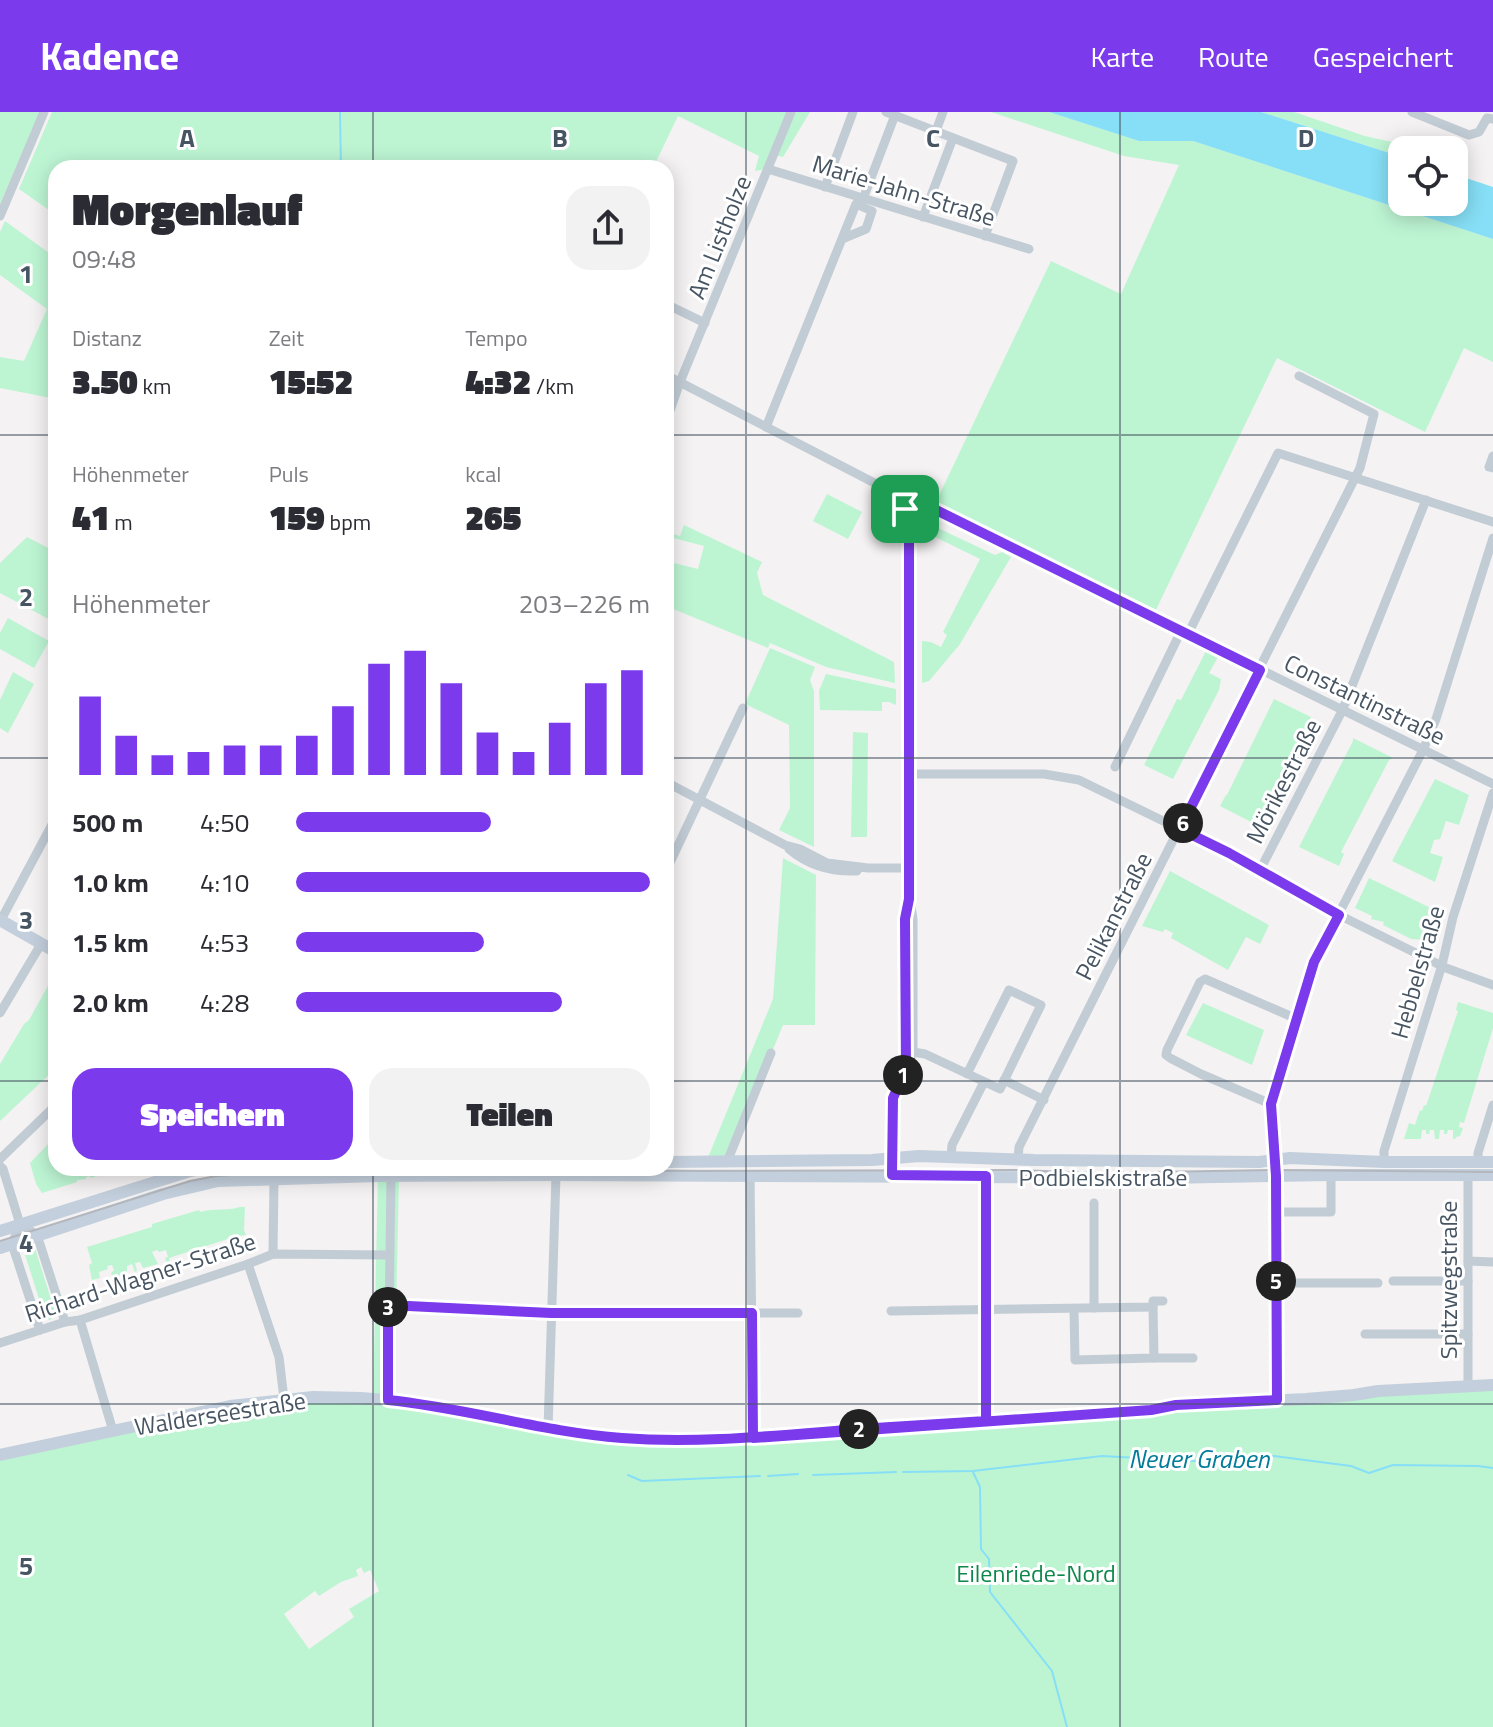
<!DOCTYPE html>
<html lang="de">
<meta charset="utf-8">
<style>
body{margin:0;font-family:"Titillium Web",sans-serif;background:#f2f2f3;color:#2b2b33;height:100vh;display:flex;flex-direction:column;font-size:30px;white-space:nowrap}
*{box-sizing:border-box;margin:0}
p{font-size:26px;color:#7c7c81}
.icon{flex:none;width:44px;height:44px;fill:none;stroke:currentColor;stroke-width:2;stroke-linecap:round;stroke-linejoin:round}
.map{position:relative;flex:1;overflow:hidden}
.side{position:absolute;left:48px;top:48px;width:626px;height:1016px;display:flex;flex-direction:column;background:#fff;border-radius:24px;box-shadow:0 4px 20px #0003}
.side>*{flex:none}
.controls{position:absolute;left:1388px;top:24px;display:grid;gap:16px}
.controls a{display:grid;place-items:center;width:80px;height:80px;border-radius:16px;background:#fff;box-shadow:0 4px 20px #0003;font-size:40px}
.pin{position:absolute;display:grid;place-items:center;width:68px;height:68px;color:#fff;margin:-34px;border-radius:16px;box-shadow:0 4px 12px #0006}
.km{position:absolute;width:40px;height:40px;margin:-20px;border-radius:50%;background:#222;color:#fff;font-size:22px;line-height:40px;text-align:center}
.round{display:grid;place-items:center;flex:none;width:84px;height:84px;border-radius:24px;background:#f2f2f3}
.summary{display:flex;align-items:center;justify-content:space-between;height:136px;padding:0 24px}
h1{font-size:44px;font-weight:800;line-height:60px}
.figures{display:grid;grid-template-columns:repeat(3,1fr);gap:12px;height:136px;padding:8px 24px}
.figures div{display:grid;align-content:center}
.figures b{font-size:34px;font-weight:800}
.figures small{font-size:22px;font-weight:400}
.figures p{font-size:22px}
.chart{height:224px;padding:16px 24px}
.chart p{display:flex;justify-content:space-between}
.chart svg{width:100%;height:144px;margin-top:8px;stroke:#7c3aed;stroke-width:6}
.primary-button{display:flex;gap:16px;margin-top:auto;padding:16px 24px}
.primary-button a{flex:1;height:92px;border-radius:24px;background:#7c3aed;color:#fff;font-size:32px;font-weight:800;line-height:92px;text-align:center}
.primary-button a+a{background:#f2f2f3;color:#2b2b33}
ul{padding:0 24px;list-style:none;font-size:26px}
li{display:grid;grid-template-columns:128px 96px 1fr;align-items:center;height:60px}
li i{height:20px;border-radius:10px;background:#7c3aed}
header{display:flex;align-items:center;gap:48px;box-sizing:border-box;height:112px;padding:0 40px;background:#7c3aed;color:#fff}
header strong{font-size:38px}
nav{display:flex;gap:44px;margin-inline-start:auto;font-size:28px}
.map>svg:first-child{display:block}
.green{fill:#bdf5d3;fill-rule:evenodd}
.water{fill:#86dff6}
.lines{fill:none;stroke-linecap:round;stroke-linejoin:round}
.stream{stroke:#86dff6;stroke-width:2}
.street{stroke:#c2ccd5;stroke-width:9}
.secondary{stroke:#c3cfdc;stroke-width:12}
.tram{stroke:#b3b7bd;stroke-width:2}
.route-casing{stroke:#fff;stroke-width:16}
.route{stroke:#7c3aed;stroke-width:10}
.grid{fill:none;stroke:#475562;stroke-width:2;stroke-opacity:0.55}
.labels{text-anchor:middle;dominant-baseline:central;stroke-width:6;stroke-linejoin:round;paint-order:stroke}
.street-label{font-size:24px;fill:#475562;stroke:#fff}
.park-label{font-size:24px;fill:#0d884a;stroke:#fff}
.water-label{font-size:26px;font-style:italic;fill:#037b9a;stroke:#fff}
.grid-label{font-size:26px;text-anchor:middle;font-weight:bold;fill:#475562;stroke:#fff;stroke-width:6;stroke-linejoin:round;paint-order:stroke}
</style>
<header>
<strong>Kadence</strong>
<nav><a>Karte</a><a>Route</a><a>Gespeichert</a></nav>
</header>
<div class="map">
<svg width="1493" height="1615" viewBox="0 0 1493 1615">
<rect width="100%" height="100%" fill="#f4f2f2"/>
<g class="green">
<polygon points="0,0 40,0 0,92"/>
<polygon points="52,0 810,0 783,45 774,43 768,57 755,59 759,44 678,4 653,56 56,56 56,103 19,77"/>
<polygon points="991,0 1049,0 1139,29 1193,29 1493,127 1493,250 1464,236 1425,320 1277,246 1153,504 933,396 1051,149 1121,182 1179,53 1124,44"/>
<polygon points="1261,0 1294,0 1365,24 1396,31 1406,38 1402,38 1402,45"/>
<polygon points="5,109 56,146 56,287 0,276 0,245 24,249 47,197 0,163 0,120"/>
<polygon points="827,382 862,400 848,427 813,409"/>
<polygon points="923,409 995,443 1002,440 1011,445 960,532 929,569 922,571 922,529 931,530 941,535 947,523 943,520 980,447 921,418"/>
<polygon points="684,413 762,450 757,461 763,483 894,550 895,571 826,555 770,531 768,536 666,494 666,449 698,457 704,434 666,424 666,420 680,424"/>
<polygon points="27,425 56,440 56,511 0,481 0,451"/>
<polygon points="8,506 49,529 34,556 0,537 0,521"/>
<polygon points="770,536 815,555 810,568 814,579 814,735 779,718 790,696 789,613 745,592"/>
<polygon points="1206,539 1218,545 1209,561 1221,567 1219,578 1173,667 1144,653 1177,587 1181,588"/>
<polygon points="13,560 34,572 8,621 0,616 0,588"/>
<polygon points="826,562 896,577 896,593 889,590 882,590 882,599 820,598 819,579"/>
<polygon points="1274,587 1311,605 1257,713 1220,694 1226,683 1227,683"/>
<polygon points="853,620 868,621 867,725 851,725"/>
<polygon points="1353,626 1393,646 1389,648 1341,740 1344,742 1339,754 1299,735 1353,629"/>
<polygon points="1435,667 1469,683 1459,713 1446,709 1440,727 1434,728 1430,741 1443,745 1435,770 1392,749"/>
<polygon points="783,746 816,763 815,913 783,913 729,1045 707,1048 773,887"/>
<polygon points="1170,759 1269,813 1260,832 1246,825 1228,858 1171,826 1173,821 1165,817 1163,820 1142,814"/>
<polygon points="1369,766 1441,801 1427,828 1411,827 1383,813 1384,810 1371,807 1372,804 1355,796"/>
<polygon points="54,863 56,865 56,956 0,1009 0,952 24,912 29,908"/>
<polygon points="1458,890 1493,901 1493,916 1464,1011 1460,1010 1459,1015 1463,1016 1460,1024 1456,1025 1455,1027 1453,1027 1453,1018 1448,1018 1447,1022 1444,1022 1444,1018 1440,1018 1439,1027 1435,1027 1434,1018 1430,1018 1429,1022 1426,1022 1426,1018 1422,1018 1421,1027 1404,1027 1409,1011 1415,1013 1420,998 1422,999 1424,993 1426,994 1458,899 1456,898"/>
<polygon points="1203,891 1264,918 1252,953 1186,923"/>
<polygon points="56,1024 56,1056 129,1056 121,1058 120,1056 91,1066 89,1064 86,1065 86,1067 77,1068 77,1070 42,1081 36,1072 30,1051"/>
<path d="M378 1064 399 1069 394 1283 396 1289 561 1319 692 1328 1493 1273V1615H0V1343L230 1294 373 1286ZM361 1455 364 1461 370 1458 379 1479 349 1497 354 1505 309 1537 284 1502 315 1479 319 1484 341 1470 358 1464 356 1458Z"/>
<path d="M240 1095H245L244 1118 246 1123 237 1124 169 1146 170 1151 167 1152 165 1146 168 1145 166 1138 159 1140 157 1138 152 1140 158 1152 143 1156 140 1150 135 1151 137 1159 135 1160 132 1152 127 1154V1161L113 1166 111 1161 114 1158 112 1153 107 1154 108 1157 99 1160 100 1166 92 1168 89 1153 92 1151 87 1135 152 1115V1112L199 1098 200 1100C214 1096 228 1099 240 1095Z"/>
<polygon points="34,1133 56,1203 50,1208 45,1206 23,1136"/>
</g>
<polygon class="water" points="1049,0 1261,0 1402,45 1402,90 1454,90 1454,62 1493,75 1493,127 1193,29 1139,29"/>
<g class="lines">
<g class="stream">
<polyline points="340,0 341,56"/>
<polyline points="903,1360 973,1359 1102,1344 1229,1351 1274,1344 1351,1354 1369,1361 1393,1353 1478,1354 1493,1356"/>
<polyline points="973,1360 980,1375 981,1437 989,1447 990,1480 1052,1559 1067,1615"/>
<polyline points="628,1363 642,1369 760,1364"/>
<polyline points="813,1363 896,1360"/>
<polyline points="768,1364 798,1362"/>
</g>
<g class="street">
<polyline points="886,0 1013,49 985,124"/>
<polyline points="1412,0 1469,23 1479,20 1487,6 1493,7"/>
<polyline points="936,19 943,0"/>
<polyline points="768,57 1029,137"/>
<polyline points="825,75 853,0"/>
<polyline points="863,87 895,3"/>
<polyline points="0,104 44,0"/>
<polyline points="923,105 953,26"/>
<polyline points="666,192 705,211"/>
<polyline points="666,263 890,379 898,386 905,397 908,408 909,787 905,807 906,957"/>
<polyline points="666,310 680,270 791,0"/>
<polyline points="766,315 856,92 872,99 866,117 842,127"/>
<polyline points="1493,344 1489,355 1493,356"/>
<polyline points="905,397 930,395 1493,672"/>
<polyline points="1188,522 1278,341 1493,410"/>
<polyline points="1115,655 1181,519"/>
<polyline points="909,662 1044,662 1079,668 1229,741 1339,803 1446,856 1493,873"/>
<polyline points="666,670 785,733 800,737 827,751 868,756 909,756"/>
<path d="M789 737C809 754 832 760 857 759"/>
<polyline points="1260,758 1342,599 1426,388"/>
<polyline points="666,759 743,596"/>
<polyline points="1,808 56,705"/>
<polyline points="0,901 41,832"/>
<polyline points="913,940 925,942 1000,977 1041,893 1009,878 967,962"/>
<polyline points="1004,968 1044,988"/>
<polyline points="1271,992 1201,962 1170,946 1166,943 1167,938 1200,870 1205,867 1297,907"/>
<polyline points="892,1046 893,986 913,940 913,807 911,794"/>
<polyline points="951,1046 952,1033 984,970"/>
<polyline points="0,1047 56,993"/>
<polyline points="1018,1047 1019,1035 1360,356 1374,302 1299,264"/>
<polyline points="727,1050 771,941"/>
<polyline points="1384,1050 1384,1039 1442,853 1453,805 1493,681"/>
<polyline points="1478,1050 1478,1041 1493,993"/>
<polyline points="0,1054 3,1057 20,1112"/>
<polyline points="156,1056 160,1068"/>
<polyline points="750,1063 753,1326"/>
<polyline points="1468,1063 1468,1273"/>
<polyline points="986,1064 986,1309"/>
<polyline points="1094,1091 1094,1196"/>
<polyline points="1276,1100 1331,1100 1331,1063"/>
<polyline points="20,1112 12,1132 40,1218"/>
<polyline points="20,1112 37,1123 65,1210"/>
<polyline points="273,1142 274,1068"/>
<polyline points="1468,1149 1493,1150"/>
<polyline points="248,1152 279,1245 284,1287"/>
<polyline points="1393,1169 1468,1169"/>
<polyline points="1276,1171 1378,1171"/>
<polyline points="388,1193 551,1201 798,1201"/>
<polyline points="1074,1197 1075,1248 1154,1246 1153,1195"/>
<polyline points="891,1199 1153,1195 1153,1189 1163,1189"/>
<polyline points="80,1208 113,1319"/>
<polyline points="1365,1222 1468,1222"/>
<polyline points="0,1231 65,1210 80,1208 248,1152 273,1142 389,1143"/>
<polyline points="1154,1246 1193,1246"/>
<polyline points="388,1288 391,1064"/>
<polyline points="1277,1288 1276,1064 1271,992 1314,850 1423,638 1436,607 1493,426"/>
<polyline points="548,1317 556,1063"/>
</g>
<g class="secondary">
<polyline points="0,808 56,840"/>
<polyline points="666,1050 872,1048 919,1044 1034,1048 1259,1050 1290,1046 1384,1050 1493,1050"/>
<polyline points="0,1119 190,1059 205,1056"/>
<polyline points="0,1136 163,1082 218,1069 378,1064 556,1063 1162,1066 1331,1063 1493,1063"/>
<polyline points="0,1343 230,1294 313,1285 361,1286 396,1289 561,1319 623,1326 692,1328 767,1325 1151,1298 1176,1293 1306,1287 1354,1283 1378,1279 1493,1273"/>
</g>
<polyline class="tram" points="0,1129 190,1069 216,1064 274,1060 425,1056 477,1058 704,1059 1018,1058 1094,1061 1276,1058 1493,1060"/>
</g>
<g class="lines">
<g class="route-casing">
<path id="route" d="M905 397 908 408 909 431V787L905 807 906 957 893 986 892 1063 986 1064V1309C944 1312 901 1314 859 1317 780 1323 701 1332 622 1326 543 1320 467 1296 388 1288V1193L551 1201H752L753 1326 1151 1298 1176 1293 1277 1288 1276 1064 1271 992 1314 850 1339 803 1229 741 1180 717 1260 558 930 395 905 397"/>
</g>
<use href="#route" class="route"/>
</g>
<path class="grid" d="M373 0V56M746 0V1615M1120 0V1615M0 323H56M666 323H1493M0 646H56M666 646H1493M0 969H56M666 969H1493M373 1056V1615M0 1292H1493"/>
<g class="labels">
<g class="street-label">
<text transform="translate(904 78) rotate(17)">Marie-Jahn-Straße</text>
<text transform="translate(719 125) rotate(-68)">Am Listholze</text>
<text transform="translate(1365 587) rotate(26)">Constantinstraße</text>
<text transform="translate(1283 669) rotate(-63)">Mörikestraße</text>
<text transform="translate(1113 804) rotate(-63)">Pelikanstraße</text>
<text transform="translate(1417 860) rotate(-74)">Hebbelstraße</text>
<text x="1103" y="1065">Podbielskistraße</text>
<text transform="translate(140 1165) rotate(-18)">Richard-Wagner-Straße</text>
<text transform="translate(1448 1168) rotate(-90)">Spitzwegstraße</text>
<text transform="translate(220 1301) rotate(-9)">Walderseestraße</text>
</g>
<g class="park-label">
<text x="1036" y="1461">Eilenriede-Nord</text>
</g>
<g class="water-label">
<text x="1199" y="1346">Neuer Graben</text>
</g>
</g>
<g class="grid-label">
<text x="187" y="35">A</text>
<text x="560" y="35">B</text>
<text x="933" y="35">C</text>
<text x="1306" y="35">D</text>
<text x="26" y="171">1</text>
<text x="26" y="494">2</text>
<text x="26" y="817">3</text>
<text x="26" y="1140">4</text>
<text x="26" y="1463">5</text>
</g>
</svg>
<div class="controls">
<a><svg class="icon" aria-label="locate" viewBox="0 0 24 24"><circle cx="12" cy="12" r="6"/><path d="M12 2v4M12 18v4M2 12h4M18 12h4"/></svg></a>
</div>
<div class="pin" style="left:905px;top:397px;background:#1e9e55"><svg class="icon" aria-label="arrive" viewBox="0 0 24 24"><path d="M6 21V4h12l-3 4 3 4H6"/></svg></div>
<b class="km" style="left:903px;top:963px">1</b>
<b class="km" style="left:859px;top:1317px">2</b>
<b class="km" style="left:388px;top:1195px">3</b>
<b class="km" style="left:1276px;top:1169px">5</b>
<b class="km" style="left:1183px;top:711px">6</b>
<section class="side">
<div class="summary"><div><h1>Morgenlauf</h1><p>09:48</p></div><a class="round"><svg class="icon" aria-label="share" viewBox="0 0 24 24"><path d="M12 15V3M7 8l5-5 5 5M5 13v7h14v-7"/></svg></a></div>
<div class="figures">
<div><p>Distanz</p><b>3.50<small> km</small></b></div>
<div><p>Zeit</p><b>15:52</b></div>
<div><p>Tempo</p><b>4:32<small> /km</small></b></div>
</div>
<div class="figures">
<div><p>Höhenmeter</p><b>41<small> m</small></b></div>
<div><p>Puls</p><b>159<small> bpm</small></b></div>
<div><p>kcal</p><b>265</b></div>
</div>
<div class="chart"><p><span>Höhenmeter</span>203–226 m</p>
<svg viewBox="0 0 160 44" preserveAspectRatio="none"><path d="M5 44V20M15 44V32M25 44V38M35 44V37M45 44V35M55 44V35M65 44V32M75 44V23M85 44V10M95 44V6M105 44V16M115 44V31M125 44V37M135 44V28M145 44V16M155 44V12"/></svg>
</div>
<ul>
<li><b>500 m</b>4:50<i style="width:55%"></i></li>
<li><b>1.0 km</b>4:10<i style="width:100%"></i></li>
<li><b>1.5 km</b>4:53<i style="width:53%"></i></li>
<li><b>2.0 km</b>4:28<i style="width:75%"></i></li>
</ul>
<div class="primary-button"><a>Speichern</a><a>Teilen</a></div>
</section>
</div>
